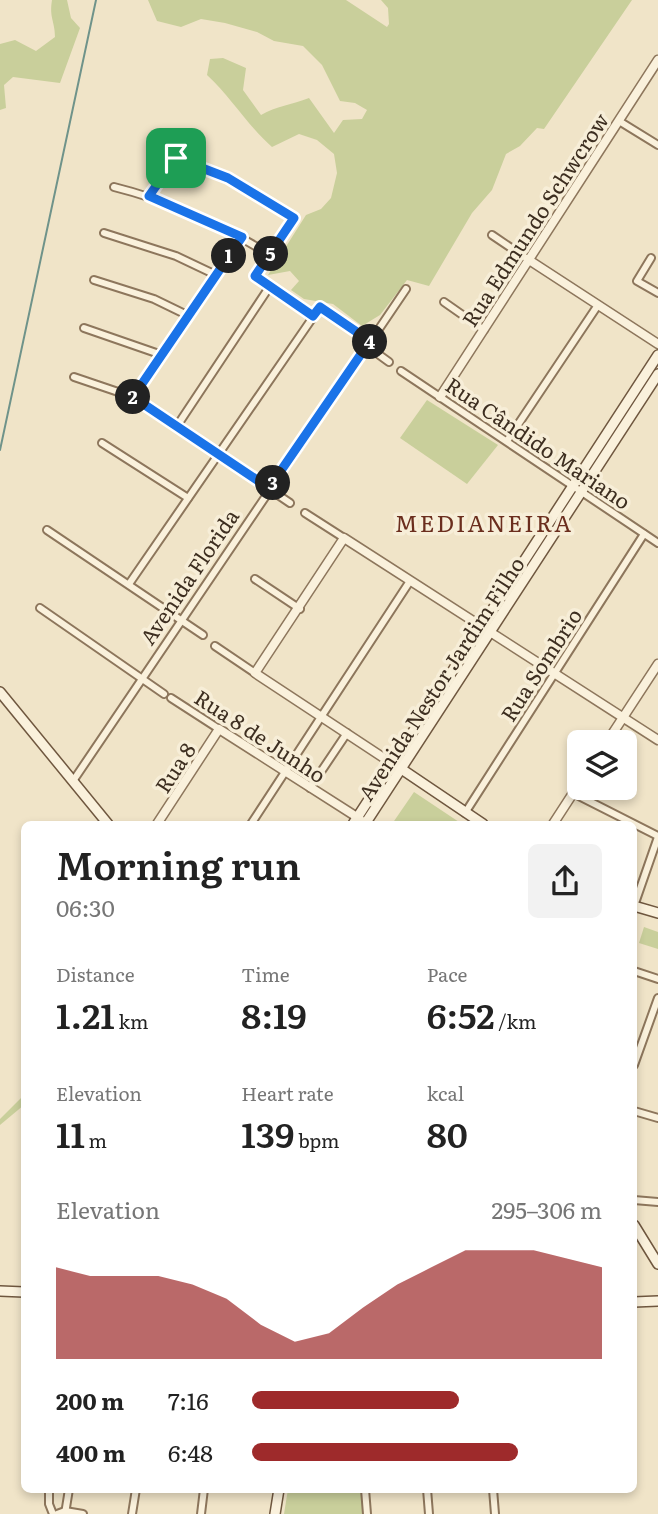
<!DOCTYPE html>
<meta charset="utf-8">
<style>
body{margin:0;font-family:Literata,serif;background:#f2f2f2;color:#222;height:100vh;display:flex;flex-direction:column;font-size:26px;white-space:nowrap}
*{box-sizing:border-box;margin:0}
p{font-size:23px;color:#767676}
.icon{flex:none;width:38px;height:38px;fill:none;stroke:currentColor;stroke-width:2;stroke-linecap:round;stroke-linejoin:round}
.map{position:relative;flex:1;overflow:hidden}
.side{position:absolute;left:21px;top:821px;width:616px;height:672px;display:flex;flex-direction:column;background:#fff;border-radius:10px;box-shadow:0 4px 10px #0003}
.side>*{flex:none}
.fabs{position:absolute;left:567px;top:730px;display:grid;gap:14px}
.fabs a{display:grid;place-items:center;width:70px;height:70px;border-radius:10px;background:#fff;box-shadow:0 4px 10px #0003;font-size:35px}
.pin{position:absolute;display:grid;place-items:center;width:60px;height:60px;color:#fff;margin:-30px;border-radius:14px;box-shadow:0 4px 10px #0006}
.km{position:absolute;width:35px;height:35px;margin:-18px;border-radius:50%;background:#222;color:#fff;font-size:19px;line-height:35px;text-align:center}
.round{display:grid;place-items:center;flex:none;width:74px;height:74px;border-radius:10px;background:#f2f2f2}
.headline{display:flex;align-items:center;justify-content:space-between;height:119px;padding:0 35px}
h1{font-size:38px;font-weight:600;line-height:52px}
.stats{display:grid;grid-template-columns:repeat(3,1fr);gap:10px;height:119px;padding:7px 35px}
.stats div{display:grid;align-content:center}
.stats b{font-size:35px;font-weight:600}
.stats small{font-size:19px;font-weight:400}
.stats p{font-size:19px}
.chart{height:196px;padding:14px 35px}
.chart p{display:flex;justify-content:space-between}
.chart svg{width:100%;height:126px;margin-top:7px;fill:#9e2a2b;opacity:.7}
ul{padding:0 35px;list-style:none;font-size:23px}
li{display:grid;grid-template-columns:112px 84px 1fr;align-items:center;height:52px}
li i{height:18px;border-radius:9px;background:#9e2a2b}
.map>svg:first-child{display:block}
.green{fill:#c9cf9b}
.lines{fill:none;stroke-linecap:round;stroke-linejoin:round}
.stream{stroke:#6f938a;stroke-width:2}
.minor-casing{stroke:#8d765c;stroke-width:10}
.tertiary-casing{stroke:#8d765c;stroke-width:11}
.secondary-casing{stroke:#6f573f;stroke-width:12}
.minor{stroke:#faf1dc;stroke-width:6}
.tertiary{stroke:#faf1dc;stroke-width:8}
.secondary{stroke:#faf1dc;stroke-width:9}
.route-casing{stroke:#fff;stroke-width:14}
.route{stroke:#1a73e8;stroke-width:9}
.labels{text-anchor:middle;dominant-baseline:central;stroke-width:7;stroke-linejoin:round;paint-order:stroke}
.street-label{font-size:21px;fill:#3d2e20;stroke:#f7eed8}
.neighbourhood-label{font-size:23px;letter-spacing:2px;fill:#6b2e1e;stroke:#f7eed8}
</style>
<div class="map">
<svg width="658" height="1514" viewBox="0 0 658 1514">
<rect width="100%" height="100%" fill="#f0e4c8"/>
<g class="green">
<path d="M52 0H67L71 18 80 28 60 83 13 77 4 85 6 108 0 110V44L15 40 36 51 55 37C55 21 49 18 52 0Z"/>
<path d="M148 0H346L387 27 389 24 388 8 381 0H632L544 129 537 128 520 146 506 154 492 190 472 213 429 286 407 280 380 315 362 326 333 304 304 299 291 290 299 281 290 271 268 275 306 215 321 209 331 198 337 173 334 154 317 140 299 134 272 147C247 125 231 97 207 75L210 59 223 58 246 68 243 90 261 115C276 106 292 105 309 98L334 133 343 120 362 119 367 110 355 103 340 101 322 65 303 46 274 41 257 32 225 23 201 19 181 27 157 21Z"/>
<polygon points="427,400 498,445 467,484 400,438"/>
<polygon points="414,792 462,824 392,824"/>
<polygon points="644,927 658,932 658,949 639,943"/>
<polygon points="24,1095 24,1105 0,1125 0,1119"/>
<polygon points="288,1489 361,1489 363,1514 284,1514"/>
</g>
<g class="lines">
<polyline class="stream" points="0,450 96,0"/>
<g class="minor-casing">
<g id="minor">
<polyline points="619,121 658,145"/>
<path d="M114 187C170 201 221 224 270 255"/>
<polyline points="149,196 176,158 228,178 294,218 255,276 313,316"/>
<polyline points="104,233 176,256 216,275"/>
<polyline points="492,235 529,260"/>
<polyline points="651,258 637,281 658,293"/>
<polyline points="94,280 154,299 189,316"/>
<polyline points="444,302 484,330"/>
<polyline points="84,328 162,355"/>
<polyline points="367,346 389,362"/>
<polyline points="401,371 658,543"/>
<polyline points="74,377 133,397 290,503"/>
<polyline points="133,397 242,237"/>
<polyline points="177,426 270,286"/>
<polyline points="507,441 598,305"/>
<polyline points="102,443 188,498"/>
<polyline points="305,513 344,538"/>
<polyline points="47,530 203,635"/>
<polyline points="255,579 300,609"/>
<polyline points="129,584 320,307 370,341"/>
<polyline points="40,608 164,694"/>
<polyline points="215,646 255,673"/>
<polyline points="171,698 219,729"/>
<polyline points="73,781 406,289"/>
<polyline points="310,788 347,733"/>
<polyline points="573,793 658,836"/>
<polyline points="465,813 644,534"/>
<polyline points="251,824 410,581"/>
<polyline points="634,906 658,837"/>
<polyline points="634,971 658,979"/>
<polyline points="634,1065 658,998"/>
<polyline points="634,1111 658,1118"/>
<polyline points="634,1200 658,1202"/>
<polyline points="49,1489 49,1504 53,1514"/>
<polyline points="365,1489 367,1514"/>
<polyline points="427,1489 429,1514"/>
<polyline points="493,1489 495,1514"/>
<polyline points="57,1514 65,1511 83,1514"/>
<polyline points="65,1514 69,1489"/>
<polyline points="132,1514 136,1489"/>
<polyline points="201,1514 204,1489"/>
</g>
</g>
<g class="tertiary-casing">
<g id="tertiary">
<polyline points="529,260 658,344"/>
<polyline points="440,397 658,60"/>
<polyline points="607,742 658,664"/>
<polyline points="393,764 255,673 344,538 658,740"/>
<polyline points="157,824 219,729 360,819"/>
<polyline points="553,824 579,784"/>
</g>
</g>
<g class="secondary-casing">
<g id="secondary">
<polyline points="0,692 108,824"/>
<polyline points="397,766 483,824"/>
<polyline points="353,824 658,355"/>
<polyline points="365,824 658,374"/>
<polyline points="634,906 658,913"/>
<polyline points="634,1225 658,1264"/>
<polyline points="0,1291 24,1292"/>
<polyline points="634,1302 658,1301"/>
<polyline points="275,1514 279,1489"/>
</g>
</g>
<use href="#minor" class="minor"/>
<use href="#tertiary" class="tertiary"/>
<use href="#secondary" class="secondary"/>
</g>
<g class="lines">
<g class="route-casing">
<polygon id="route" points="176,158 228,178 294,218 255,276 313,316 320,307 370,341 269,488 133,397 242,237 149,196"/>
</g>
<use href="#route" class="route"/>
</g>
<g class="labels">
<g class="street-label">
<text transform="translate(534 219) rotate(-57)">Rua Edmundo Schwcrow</text>
<text transform="translate(539 442) rotate(34)">Rua Cândido Mariano</text>
<text transform="translate(188 576) rotate(-56)">Avenida Florida</text>
<text transform="translate(540 664) rotate(-57)">Rua Sombrio</text>
<text transform="translate(440 678) rotate(-57)">Avenida Nestor Jardim Filho</text>
<text transform="translate(261 735) rotate(33)">Rua 8 de Junho</text>
<text transform="translate(174 767) rotate(-57)">Rua 8</text>
</g>
<g class="neighbourhood-label">
<text x="484" y="522">MEDIANEIRA</text>
</g>
</g>
</svg>
<div class="fabs">
<a><svg class="icon" aria-label="layers" viewBox="0 0 24 24"><path d="M12 4l9 5-9 5-9-5zM3 14l9 5 9-5"/></svg></a>
</div>
<div class="pin" style="left:176px;top:158px;background:#1e9e55"><svg class="icon" aria-label="arrive" viewBox="0 0 24 24"><path d="M6 21V4h12l-3 4 3 4H6"/></svg></div>
<b class="km" style="left:229px;top:256px">1</b>
<b class="km" style="left:133px;top:397px">2</b>
<b class="km" style="left:273px;top:483px">3</b>
<b class="km" style="left:370px;top:342px">4</b>
<b class="km" style="left:271px;top:254px">5</b>
<section class="side">
<div class="headline"><div><h1>Morning run</h1><p>06:30</p></div><a class="round"><svg class="icon" aria-label="share" viewBox="0 0 24 24"><path d="M12 15V3M7 8l5-5 5 5M5 13v7h14v-7"/></svg></a></div>
<div class="stats">
<div><p>Distance</p><b>1.21<small> km</small></b></div>
<div><p>Time</p><b>8:19</b></div>
<div><p>Pace</p><b>6:52<small> /km</small></b></div>
</div>
<div class="stats">
<div><p>Elevation</p><b>11<small> m</small></b></div>
<div><p>Heart rate</p><b>139<small> bpm</small></b></div>
<div><p>kcal</p><b>80</b></div>
</div>
<div class="chart"><p><span>Elevation</span>295–306 m</p>
<svg viewBox="0 0 160 44" preserveAspectRatio="none"><path d="M0 44V12L10 15L20 15L30 15L40 18L50 23L60 32L70 38L80 35L90 26L100 18L110 12L120 6L130 6L140 6L150 9L160 12V44z"/></svg>
</div>
<ul>
<li><b>200 m</b>7:16<i style="width:59%"></i></li>
<li><b>400 m</b>6:48<i style="width:76%"></i></li>
</ul>
</section>
</div>
